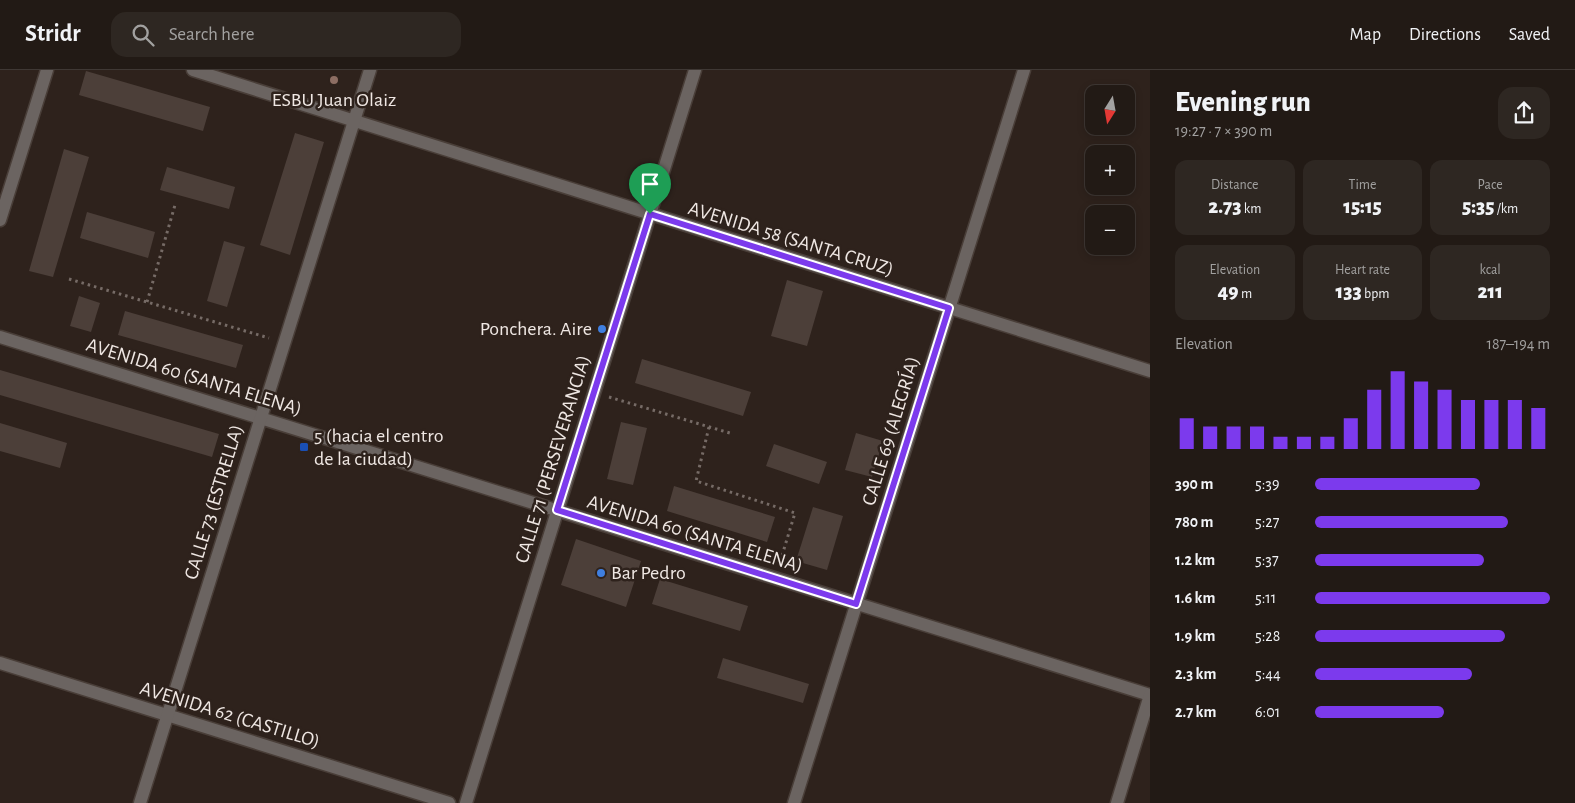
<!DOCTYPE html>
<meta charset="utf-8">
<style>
body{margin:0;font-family:"Alegreya Sans",sans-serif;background:#2e2722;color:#f1f3f6;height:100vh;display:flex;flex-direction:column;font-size:19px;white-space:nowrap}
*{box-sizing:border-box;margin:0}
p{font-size:16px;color:#a2a1a0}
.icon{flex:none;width:28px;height:28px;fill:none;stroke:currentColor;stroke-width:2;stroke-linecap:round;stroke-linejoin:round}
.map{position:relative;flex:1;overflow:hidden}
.sheet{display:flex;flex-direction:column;background:#221a15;width:425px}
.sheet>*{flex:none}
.needle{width:32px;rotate:191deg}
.controls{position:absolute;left:1085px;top:15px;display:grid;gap:10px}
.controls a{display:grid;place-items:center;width:50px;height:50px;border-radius:10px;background:#221a15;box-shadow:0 2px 8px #0003,0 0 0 1px #3f3834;font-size:25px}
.pin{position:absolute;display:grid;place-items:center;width:42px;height:42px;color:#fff;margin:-51px -21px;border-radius:50% 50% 50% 0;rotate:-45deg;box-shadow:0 0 5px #0007}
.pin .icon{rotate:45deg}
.round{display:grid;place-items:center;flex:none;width:52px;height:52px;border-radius:15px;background:#2e2722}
.summary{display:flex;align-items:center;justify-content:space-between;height:85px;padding:0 25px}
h1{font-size:28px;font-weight:800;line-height:38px}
.stats{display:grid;grid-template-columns:repeat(3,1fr);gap:8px;height:85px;padding:5px 25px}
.stats div{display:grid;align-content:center;border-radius:12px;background:#2e2722;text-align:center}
.stats b{font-size:21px;font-weight:800}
.stats small{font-size:14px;font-weight:400}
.stats p{font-size:14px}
.chart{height:140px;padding:10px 25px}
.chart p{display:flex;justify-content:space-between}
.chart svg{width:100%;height:90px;margin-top:5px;stroke:#7c3aed;stroke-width:6}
ul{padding:0 25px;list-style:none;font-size:16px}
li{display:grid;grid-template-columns:80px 60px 1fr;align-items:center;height:38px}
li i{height:12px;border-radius:6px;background:#7c3aed}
header{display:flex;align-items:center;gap:30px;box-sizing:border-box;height:70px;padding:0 25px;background:#221a15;border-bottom:1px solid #3f3834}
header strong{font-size:24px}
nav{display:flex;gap:28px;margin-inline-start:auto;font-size:18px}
.search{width:350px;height:45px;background:#2e2722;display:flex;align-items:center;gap:12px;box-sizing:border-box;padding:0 18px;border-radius:15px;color:#a2a1a0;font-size:19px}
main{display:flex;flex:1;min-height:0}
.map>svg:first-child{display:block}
.building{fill:#4c3f39}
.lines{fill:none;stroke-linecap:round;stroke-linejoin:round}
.minor-casing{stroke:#493e38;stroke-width:15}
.path{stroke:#766b66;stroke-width:3;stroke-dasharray:2.5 4;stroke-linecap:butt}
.minor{stroke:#6b6461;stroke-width:12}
.route-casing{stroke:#fff;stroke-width:10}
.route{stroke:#7c3aed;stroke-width:6}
.education-dot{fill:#8d6e63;stroke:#2e221c;stroke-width:2}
.shop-dot{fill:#3f7fe0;stroke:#2e221c;stroke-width:2}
.transit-dot{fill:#1a4fb4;stroke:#2e221c;stroke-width:2}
.labels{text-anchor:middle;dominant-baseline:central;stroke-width:5;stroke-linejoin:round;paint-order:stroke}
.poi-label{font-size:20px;fill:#efe7e3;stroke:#2e221c;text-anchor:start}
.street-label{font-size:20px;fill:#efe7e3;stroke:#2e221c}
</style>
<header>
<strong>Stridr</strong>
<div class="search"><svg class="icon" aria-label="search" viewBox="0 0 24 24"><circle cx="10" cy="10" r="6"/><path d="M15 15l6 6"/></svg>Search here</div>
<nav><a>Map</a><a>Directions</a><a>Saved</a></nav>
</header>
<main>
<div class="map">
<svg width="1150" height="733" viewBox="0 0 1150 733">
<rect width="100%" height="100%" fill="#2e221c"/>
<g class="building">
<polygon points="86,1 210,37 203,61 79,25"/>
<polygon points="295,63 324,72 290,185 260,175"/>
<polygon points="64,79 89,87 53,207 29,201"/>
<polygon points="167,97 235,117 229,139 160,120"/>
<polygon points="87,142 155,162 148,188 80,168"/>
<polygon points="224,171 245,177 227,237 207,231"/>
<polygon points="787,210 823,221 807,276 771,266"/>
<polygon points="79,226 100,233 91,262 70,256"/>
<polygon points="125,241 243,275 236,298 118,265"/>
<polygon points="642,289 751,322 743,346 635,313"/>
<polygon points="0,300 219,364 212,387 0,325"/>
<polygon points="621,352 647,358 633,415 607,409"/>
<polygon points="0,353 67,373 60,398 0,381"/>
<polygon points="856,363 883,371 872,407 845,400"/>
<polygon points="774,374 827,392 819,414 766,396"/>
<polygon points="674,416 775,447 767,472 667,441"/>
<polygon points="813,437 843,446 827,500 796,491"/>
<polygon points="576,469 641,491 626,537 561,515"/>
<polygon points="660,509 748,536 740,561 652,534"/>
<polygon points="723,588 809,614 803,633 717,608"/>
</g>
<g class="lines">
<g class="minor-casing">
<g id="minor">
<polyline points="193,0 1150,301"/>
<polyline points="0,150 47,0"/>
<polyline points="0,267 1150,625"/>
<polyline points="0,593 449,733"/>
<polyline points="140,733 370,0"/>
<polyline points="466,733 695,0"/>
<polyline points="794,733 1024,0"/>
<polyline points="1117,733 1150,625"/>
</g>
</g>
<g class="path">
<polyline points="69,209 269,268"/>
<polyline points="147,232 175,135"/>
<polyline points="609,327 733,364"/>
<polyline points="709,357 696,411 795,443 780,492"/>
</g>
<use href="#minor" class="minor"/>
</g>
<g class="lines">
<g class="route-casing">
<polygon id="route" points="650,144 949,238 856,534 557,440"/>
</g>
<use href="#route" class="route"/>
</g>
<circle class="education-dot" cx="334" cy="10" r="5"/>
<g class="shop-dot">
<circle cx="602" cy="259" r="5"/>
<circle cx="601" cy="503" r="5"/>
</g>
<rect class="transit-dot" x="299" y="372" width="10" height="10" rx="2.5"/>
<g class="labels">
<g class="poi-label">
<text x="334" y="30" text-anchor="middle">ESBU Juan Olaiz</text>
<text x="592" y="259" text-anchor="end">Ponchera. Aire</text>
<text x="314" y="366">5 (hacia el centro<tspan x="314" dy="23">de la ciudad)</tspan></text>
<text x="611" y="503">Bar Pedro</text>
</g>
<g class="street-label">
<text transform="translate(791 169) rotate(17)">AVENIDA 58 (SANTA CRUZ)</text>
<text transform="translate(194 307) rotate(17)">AVENIDA 60 (SANTA ELENA)</text>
<text transform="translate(891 361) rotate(-73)">CALLE 69 (ALEGRÍA)</text>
<text transform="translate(553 389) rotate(-73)">CALLE 71 (PERSEVERANCIA)</text>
<text transform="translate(214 432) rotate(-73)">CALLE 73 (ESTRELLA)</text>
<text transform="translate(695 464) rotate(17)">AVENIDA 60 (SANTA ELENA)</text>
<text transform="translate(230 645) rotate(17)">AVENIDA 62 (CASTILLO)</text>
</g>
</g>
</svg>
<div class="controls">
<a><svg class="needle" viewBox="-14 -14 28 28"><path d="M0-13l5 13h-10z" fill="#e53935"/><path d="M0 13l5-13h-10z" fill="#a2a1a0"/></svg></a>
<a>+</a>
<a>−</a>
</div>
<div class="pin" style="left:650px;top:144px;background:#1e9e55"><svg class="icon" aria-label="arrive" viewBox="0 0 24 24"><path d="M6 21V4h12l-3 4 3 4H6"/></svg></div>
</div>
<section class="sheet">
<div class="summary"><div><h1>Evening run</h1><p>19:27 · 7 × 390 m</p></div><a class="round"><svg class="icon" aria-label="share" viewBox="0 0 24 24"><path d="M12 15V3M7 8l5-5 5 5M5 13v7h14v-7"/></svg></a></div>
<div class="stats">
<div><p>Distance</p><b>2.73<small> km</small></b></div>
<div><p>Time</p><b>15:15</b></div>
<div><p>Pace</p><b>5:35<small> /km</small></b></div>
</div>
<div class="stats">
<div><p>Elevation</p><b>49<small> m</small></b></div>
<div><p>Heart rate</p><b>133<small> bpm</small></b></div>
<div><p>kcal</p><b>211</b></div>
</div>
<div class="chart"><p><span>Elevation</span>187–194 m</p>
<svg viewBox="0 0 160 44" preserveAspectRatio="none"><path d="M5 44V29M15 44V33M25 44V33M35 44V33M45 44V38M55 44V38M65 44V38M75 44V29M85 44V15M95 44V6M105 44V11M115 44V15M125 44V20M135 44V20M145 44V20M155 44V24"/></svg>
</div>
<ul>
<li><b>390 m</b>5:39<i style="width:70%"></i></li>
<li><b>780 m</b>5:27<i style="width:82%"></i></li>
<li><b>1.2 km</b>5:37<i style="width:72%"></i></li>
<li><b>1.6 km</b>5:11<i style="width:100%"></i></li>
<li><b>1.9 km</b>5:28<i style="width:81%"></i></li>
<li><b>2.3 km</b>5:44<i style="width:67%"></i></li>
<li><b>2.7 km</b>6:01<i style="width:55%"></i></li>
</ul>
</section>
</main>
